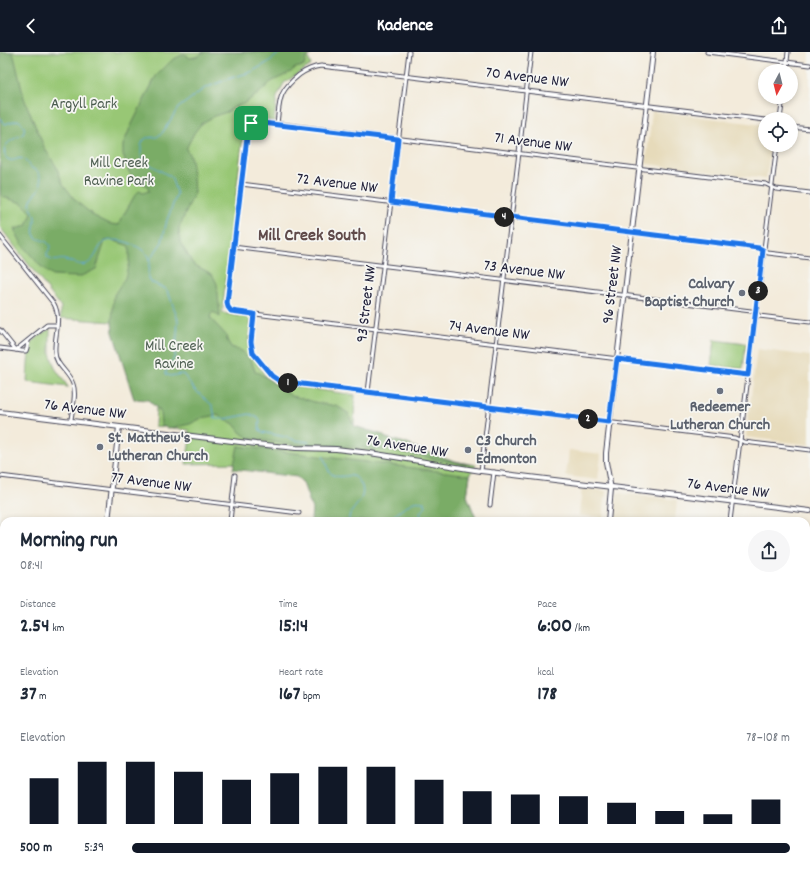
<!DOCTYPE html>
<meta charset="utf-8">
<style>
body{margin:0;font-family:Dekko,sans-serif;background:#f6f6f7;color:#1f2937;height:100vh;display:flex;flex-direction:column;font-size:15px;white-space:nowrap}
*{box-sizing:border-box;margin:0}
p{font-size:13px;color:#747a83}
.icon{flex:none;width:22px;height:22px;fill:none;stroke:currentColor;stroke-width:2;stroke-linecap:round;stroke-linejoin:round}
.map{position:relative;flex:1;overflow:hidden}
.panel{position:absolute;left:0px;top:465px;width:810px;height:354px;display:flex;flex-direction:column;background:#fff;border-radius:12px 12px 0 0;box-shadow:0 2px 6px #0003}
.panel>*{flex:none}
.needle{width:26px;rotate:187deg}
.tools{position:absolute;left:758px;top:12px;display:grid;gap:8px}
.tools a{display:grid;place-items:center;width:40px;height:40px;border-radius:50%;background:#fff;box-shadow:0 2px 6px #0003;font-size:20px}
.pin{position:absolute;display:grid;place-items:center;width:34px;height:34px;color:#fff;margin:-17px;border-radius:8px;box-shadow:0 2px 6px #0006}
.km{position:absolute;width:20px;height:20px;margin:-10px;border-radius:50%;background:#222;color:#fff;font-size:11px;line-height:20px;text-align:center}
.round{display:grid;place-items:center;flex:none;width:42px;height:42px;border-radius:21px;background:#f6f6f7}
.summary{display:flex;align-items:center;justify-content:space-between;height:68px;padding:0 20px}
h1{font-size:22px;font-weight:700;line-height:30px}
.figures{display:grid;grid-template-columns:repeat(3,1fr);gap:6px;height:68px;padding:4px 20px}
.figures div{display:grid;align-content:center}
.figures b{font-size:20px;font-weight:700}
.figures small{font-size:11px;font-weight:400}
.figures p{font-size:11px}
.chart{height:112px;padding:8px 20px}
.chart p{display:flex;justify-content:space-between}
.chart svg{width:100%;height:72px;margin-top:4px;stroke:#111827;stroke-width:6}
ul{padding:0 20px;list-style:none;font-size:13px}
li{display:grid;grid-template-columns:64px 48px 1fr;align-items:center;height:30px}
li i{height:10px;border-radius:5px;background:#111827}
header{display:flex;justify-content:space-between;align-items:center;height:52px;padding:0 20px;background:#111827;color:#fff;font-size:18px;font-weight:700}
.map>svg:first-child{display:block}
.built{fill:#e6daba}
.green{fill:#98c775;stroke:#5d7458}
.forest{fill:#7aac66;stroke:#4e6750}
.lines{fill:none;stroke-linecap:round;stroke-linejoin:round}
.stream{stroke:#5ea8d5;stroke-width:1}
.minor-casing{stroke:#414053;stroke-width:5}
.tertiary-casing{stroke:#414053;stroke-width:6}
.secondary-casing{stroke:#414053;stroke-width:6}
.minor{stroke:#fff;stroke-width:3}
.tertiary{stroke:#fff;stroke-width:4}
.secondary{stroke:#fff;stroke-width:4.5}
.route-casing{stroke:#fff;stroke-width:8}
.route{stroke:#1a73e8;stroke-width:5}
.worship-dot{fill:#6b7280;stroke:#f6f6f2;stroke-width:1.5}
.labels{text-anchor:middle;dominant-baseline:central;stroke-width:3.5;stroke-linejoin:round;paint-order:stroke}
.street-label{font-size:16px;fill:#22223b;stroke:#f6f6f2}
.park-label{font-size:16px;fill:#4b5c4f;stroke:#f6f6f2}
.worship-label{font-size:16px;font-weight:bold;fill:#5b616d;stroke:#f6f6f2;text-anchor:start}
.quarter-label{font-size:18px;font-weight:bold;fill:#604b4b;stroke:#f6f6f2}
</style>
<header><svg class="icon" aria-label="back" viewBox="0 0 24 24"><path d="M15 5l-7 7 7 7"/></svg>Kadence<svg class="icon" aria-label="share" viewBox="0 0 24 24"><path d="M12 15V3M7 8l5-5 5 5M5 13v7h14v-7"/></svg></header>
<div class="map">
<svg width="810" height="819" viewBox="0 0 810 819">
<rect width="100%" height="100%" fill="#f6f6f2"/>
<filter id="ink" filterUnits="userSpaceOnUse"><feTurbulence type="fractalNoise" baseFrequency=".025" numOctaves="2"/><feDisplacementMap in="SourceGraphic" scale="8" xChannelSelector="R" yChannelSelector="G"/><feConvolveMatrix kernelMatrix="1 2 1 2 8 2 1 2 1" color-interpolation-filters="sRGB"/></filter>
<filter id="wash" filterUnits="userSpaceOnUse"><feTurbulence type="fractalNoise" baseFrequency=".012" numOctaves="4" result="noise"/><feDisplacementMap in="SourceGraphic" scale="16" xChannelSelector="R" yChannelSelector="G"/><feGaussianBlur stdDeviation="0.9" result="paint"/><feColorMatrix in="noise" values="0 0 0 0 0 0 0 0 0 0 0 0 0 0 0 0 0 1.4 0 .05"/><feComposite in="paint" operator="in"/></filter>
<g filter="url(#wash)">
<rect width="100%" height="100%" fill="#f3ebdb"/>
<g class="built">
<polygon points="652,59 765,73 765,93 771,93 766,127 646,112"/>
<polygon points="757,297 810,304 810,393 746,385"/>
<polygon points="569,398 601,402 598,428 566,424"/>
<polygon points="582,436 606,439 603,466 579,463"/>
<polygon points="617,441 677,448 675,469 638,469 614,466"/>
<polygon points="806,658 810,659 810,713 806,712"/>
<rect x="128" y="815" width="53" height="4"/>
<polygon points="595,815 680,815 679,819 626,819"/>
</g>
<g class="green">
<polygon points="0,0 313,0 308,6 311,13 284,31 277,45 274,69 245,67 222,261 251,266 248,296 261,318 267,326 276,332 355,343 354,374 383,383 386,386 405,391 424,399 453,409 476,413 470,423 467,444 477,469 319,416 238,411 186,412 190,387 189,378 155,374 156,355 148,348 134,347 113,280 112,270 61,266 61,255 0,175"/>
<path d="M50 276V301L55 316 68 335 27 330C28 317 27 301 33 289Z"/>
<polygon points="714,288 746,292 743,317 711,313"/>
<polygon points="806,527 810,527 810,587 806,586"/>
</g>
<g class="forest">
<polygon points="0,0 12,0 14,4 24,46 32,66 45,97 56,114 63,132 76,149 94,164 110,172 119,173 120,169 135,143 139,139 143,141 149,139 147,134 132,125 127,116 123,102 123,93 130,76 156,24 172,8 184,2 190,6 199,4 203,0 312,0 306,6 304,14 295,16 291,20 271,30 258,42 243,52 234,55 227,60 214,64 201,72 194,81 186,97 189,102 191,107 193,125 194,142 179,176 180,190 193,212 212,222 217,232 220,265 213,260 211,262 210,266 226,283 227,288 231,295 241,299 251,308 255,319 267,326 288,341 291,344 302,346 314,350 337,354 348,361 354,374 383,383 386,386 405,391 424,399 455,409 471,413 441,408 393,399 353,395 308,393 279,391 249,386 241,381 234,372 218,363 202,366 190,372 176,375 167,376 161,373 160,359 148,348 134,347 113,280 112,270 114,243 125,226 129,210 129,194 112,188 105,189 96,217 79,225 52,224 42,216 23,194 14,177 27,174 32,161 22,151 3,145 0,140"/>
<polygon points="238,394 470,423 467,444 477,469 312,469 311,467 312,457 303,431 297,425 233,417"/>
<polygon points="371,815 511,815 512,819 373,819"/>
</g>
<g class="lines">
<g class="stream">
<path d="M0 66 3 71 5 72 17 68C24 70 26 77 23 82 13 88 0 91 6 106 14 112 17 104 23 107 27 109 28 114 32 116 33 117 36 118 37 119 41 122 42 132 40 136 37 142 31 144 30 152 30 157 35 160 35 166 36 171 31 179 35 184 39 190 46 186 50 194L49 199 47 202V205C55 212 58 206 65 208 79 212 87 218 96 202 98 198 100 194 103 191 114 183 143 193 148 205 151 212 147 219 148 227L151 230 166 237 169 242 178 268 176 296 174 306 166 319V322L170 324 181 322 184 323 195 338 212 353 213 355 215 367H225L250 362 258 366 260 369 259 377 262 380 290 386 294 388 309 390"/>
<polyline points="149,209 162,190 167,168 177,142 171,125 146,110 141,105 141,94 143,89 146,86 157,85 163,80 178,56 205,36 231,26 251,20 267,11 281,0"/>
<path d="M323 404C326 409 327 420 333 423 339 426 345 423 352 424 355 424 357 426 359 429 369 443 357 451 350 462L349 465V469"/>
<path d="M386 469C394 465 407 452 414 450 417 449 420 450 424 450L426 454 425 456 420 460 422 469"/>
<polyline points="427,815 428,819"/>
<polyline points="459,819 463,819"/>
</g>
</g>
</g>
<g filter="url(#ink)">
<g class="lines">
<g class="minor-casing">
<g id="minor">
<polyline points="707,0 810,13"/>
<polyline points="786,19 788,0"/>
<polyline points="780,67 783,45"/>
<path d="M277 72C280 47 278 40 299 23 306 18 312 15 321 14L765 68"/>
<polyline points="791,75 810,77"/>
<polyline points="241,132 759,196 768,201 810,206"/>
<path d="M0 184 54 252C62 267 54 284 55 300 55 313 69 320 73 332 77 343 72 357 71 368"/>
<polyline points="233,195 751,259 756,260 759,264 810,270"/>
<polyline points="254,262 251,286 253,301 271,323 275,327 283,330 735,386 744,390 810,398"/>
<polyline points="0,278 16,298 22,299 26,299 27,296 28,289"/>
<polyline points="0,296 16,298 47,273 57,273"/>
<polyline points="748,323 231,259 227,255 227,249 248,75 251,71 254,70 281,72 766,132 776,137 810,141"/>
<polyline points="368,340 409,0"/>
<polyline points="481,419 531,0"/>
<polyline points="0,424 299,461"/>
<polyline points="490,453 494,420"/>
<polyline points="230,469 235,423"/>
<polyline points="730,469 777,93"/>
<polyline points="0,489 4,489"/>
<polyline points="806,524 810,525"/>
<polyline points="0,553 4,553"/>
<polyline points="806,589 810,590"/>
<polyline points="0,617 4,618"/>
<polyline points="806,653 810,654"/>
<polyline points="0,682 4,682"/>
<polyline points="806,718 810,718"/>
<polyline points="0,758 4,758"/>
<polyline points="806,782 810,783"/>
<polyline points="0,817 20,819"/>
<polyline points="66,819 66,815"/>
<polyline points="299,819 299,815"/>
<polyline points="685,819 686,815"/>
<polyline points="810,819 810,816"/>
</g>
</g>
<g class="tertiary-casing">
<g id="tertiary">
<polyline points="0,360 256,392 296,396 336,397 370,401 481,419 810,459"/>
<polyline points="108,469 119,375"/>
<polyline points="608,469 611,437 606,410 606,401 653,0"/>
<polyline points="188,819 189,815"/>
</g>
</g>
<g class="secondary-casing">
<g id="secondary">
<polyline points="0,749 4,750"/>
<polyline points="511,815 540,819"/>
<polyline points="560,815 592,819"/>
</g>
</g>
<use href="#minor" class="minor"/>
<use href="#tertiary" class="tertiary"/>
<use href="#secondary" class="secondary"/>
</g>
</g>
<g class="lines" filter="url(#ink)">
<g class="route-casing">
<polygon id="route" points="254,70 398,87 391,150 759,196 763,198 748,323 617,307 609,370 286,330 278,328 272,324 253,301 251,290 254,262 231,259 228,255 227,251 248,77 250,72"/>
</g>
<use href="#route" class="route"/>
</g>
<g class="worship-dot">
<circle cx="742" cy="241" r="4"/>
<circle cx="720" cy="339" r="4"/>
<circle cx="100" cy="395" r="4"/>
<circle cx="468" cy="398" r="4"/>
</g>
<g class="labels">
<g class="street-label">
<text transform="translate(527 26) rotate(7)">70 Avenue NW</text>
<text transform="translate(533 91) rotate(7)">71 Avenue NW</text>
<text transform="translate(337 132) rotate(7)">72 Avenue NW</text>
<text transform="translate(524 219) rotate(7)">73 Avenue NW</text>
<text transform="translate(613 233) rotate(-83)">96 Street NW</text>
<text transform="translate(367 252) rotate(-83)">93 Street NW</text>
<text transform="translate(489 279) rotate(7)">74 Avenue NW</text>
<text transform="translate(85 358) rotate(7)">76 Avenue NW</text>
<text transform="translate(407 395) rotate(9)">76 Avenue NW</text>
<text transform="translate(151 431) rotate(7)">77 Avenue NW</text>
<text transform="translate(728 437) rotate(7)">76 Avenue NW</text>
</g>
<g class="park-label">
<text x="84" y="52">Argyll Park</text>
<text x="119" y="111">Mill Creek<tspan x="119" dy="18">Ravine Park</tspan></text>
<text x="174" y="294">Mill Creek<tspan x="174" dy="18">Ravine</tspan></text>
</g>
<g class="worship-label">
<text x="734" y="232" text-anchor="end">Calvary<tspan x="734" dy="18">Baptist Church</tspan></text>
<text x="720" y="355" text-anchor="middle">Redeemer<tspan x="720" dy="18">Lutheran Church</tspan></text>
<text x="108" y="386">St. Matthew's<tspan x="108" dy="18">Lutheran Church</tspan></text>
<text x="476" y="389">C3 Church<tspan x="476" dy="18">Edmonton</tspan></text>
</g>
<g class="quarter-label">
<text x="312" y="184">Mill Creek South</text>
</g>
</g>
</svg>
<div class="tools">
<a><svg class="needle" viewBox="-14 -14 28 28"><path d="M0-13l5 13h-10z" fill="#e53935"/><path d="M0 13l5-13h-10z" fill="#747a83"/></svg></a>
<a><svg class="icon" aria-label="locate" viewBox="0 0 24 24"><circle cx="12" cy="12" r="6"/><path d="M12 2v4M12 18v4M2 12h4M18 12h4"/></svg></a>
</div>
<div class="pin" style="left:251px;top:71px;background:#1e9e55"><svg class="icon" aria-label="arrive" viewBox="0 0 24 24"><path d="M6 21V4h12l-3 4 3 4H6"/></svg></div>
<b class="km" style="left:288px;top:331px">1</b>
<b class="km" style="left:588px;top:367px">2</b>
<b class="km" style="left:758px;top:239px">3</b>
<b class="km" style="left:504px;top:165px">4</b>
<section class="panel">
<div class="summary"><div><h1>Morning run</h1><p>08:41</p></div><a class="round"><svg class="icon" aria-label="share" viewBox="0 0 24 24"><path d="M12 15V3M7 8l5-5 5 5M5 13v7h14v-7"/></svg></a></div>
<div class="figures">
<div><p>Distance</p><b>2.54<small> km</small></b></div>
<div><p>Time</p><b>15:14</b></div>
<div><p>Pace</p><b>6:00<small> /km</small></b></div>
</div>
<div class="figures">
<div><p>Elevation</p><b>37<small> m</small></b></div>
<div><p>Heart rate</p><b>167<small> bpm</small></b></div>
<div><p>kcal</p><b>178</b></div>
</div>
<div class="chart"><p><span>Elevation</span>78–108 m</p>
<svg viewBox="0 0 160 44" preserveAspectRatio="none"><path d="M5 44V16M15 44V6M25 44V6M35 44V12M45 44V17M55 44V13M65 44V9M75 44V9M85 44V17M95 44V24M105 44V26M115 44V27M125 44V31M135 44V36M145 44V38M155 44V29"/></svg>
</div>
<ul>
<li><b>500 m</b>5:39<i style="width:100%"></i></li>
</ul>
</section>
</div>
